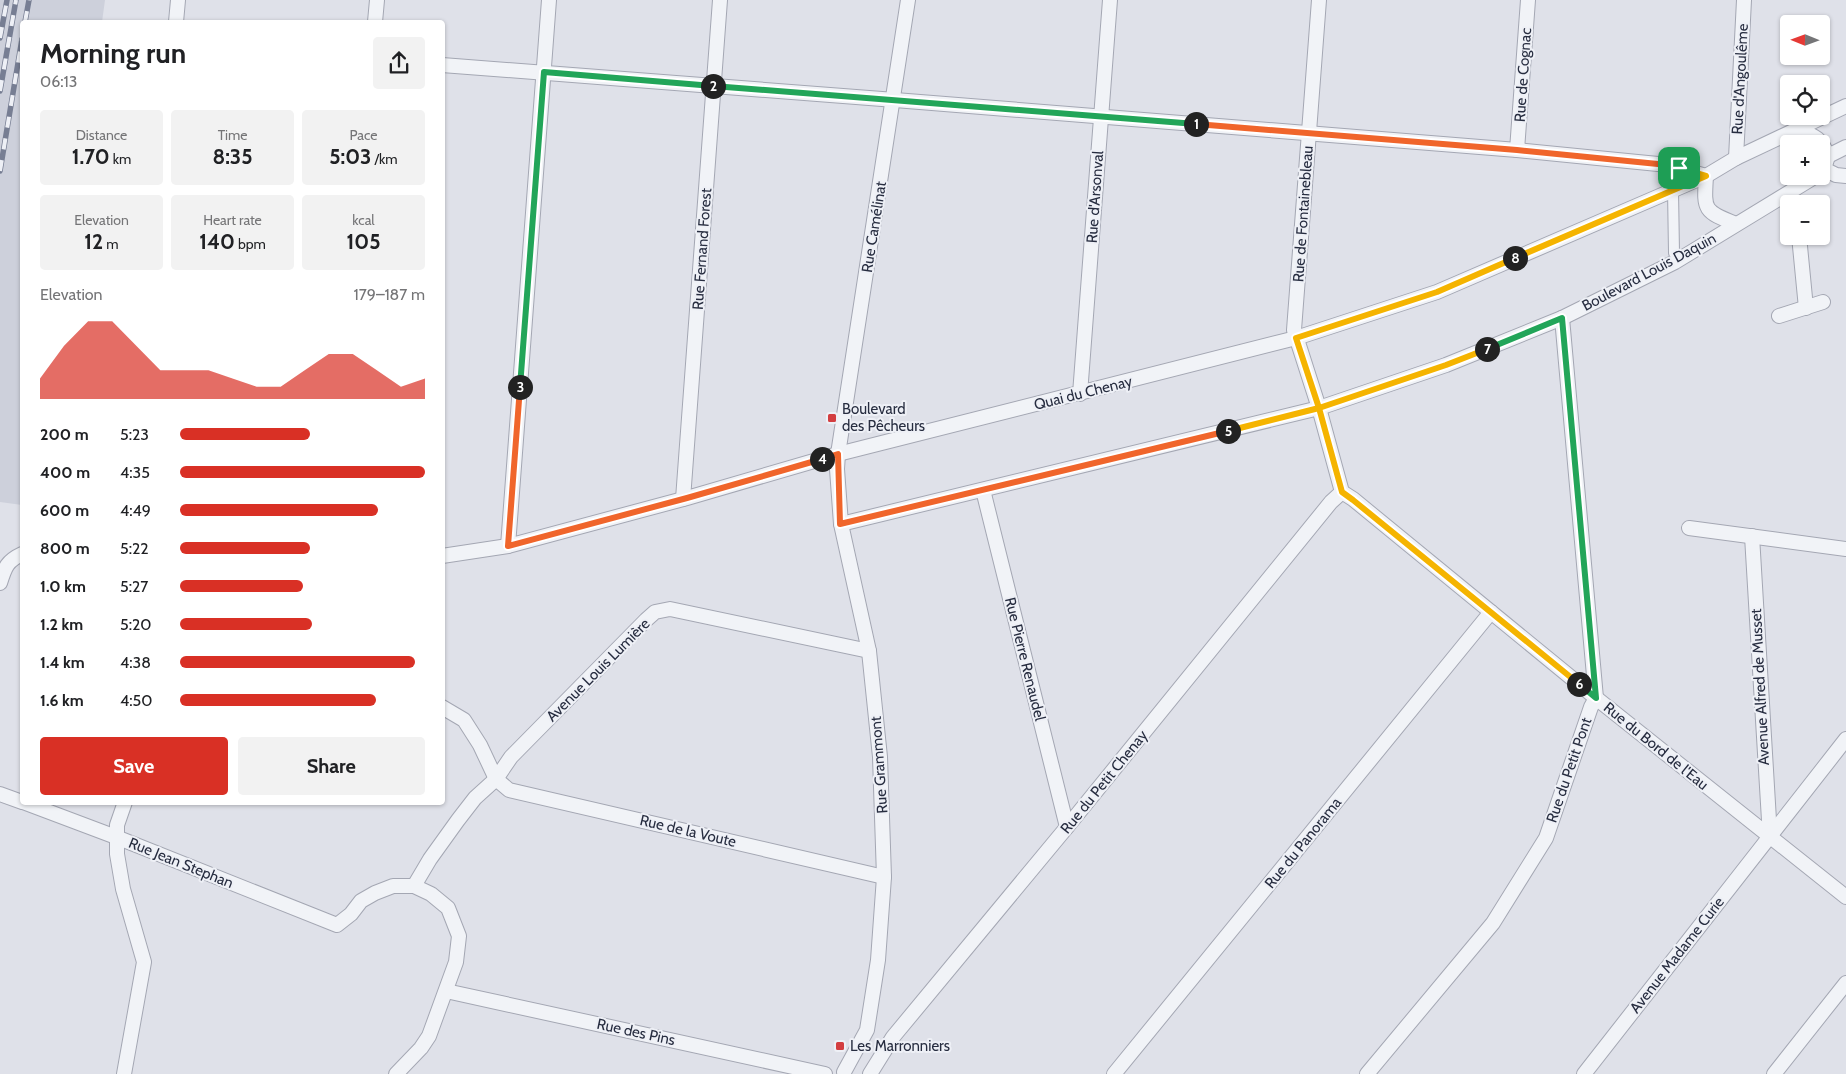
<!DOCTYPE html>
<meta charset="utf-8">
<style>
body{margin:0;font-family:Cabin,sans-serif;background:#f2f2f2;color:#202124;height:100vh;display:flex;flex-direction:column;font-size:19px;white-space:nowrap}
*{box-sizing:border-box;margin:0}
p{font-size:16px;color:#757577}
.icon{flex:none;width:28px;height:28px;fill:none;stroke:currentColor;stroke-width:2;stroke-linecap:round;stroke-linejoin:round}
.map{position:relative;flex:1;overflow:hidden}
.side{position:absolute;left:20px;top:20px;width:425px;height:785px;display:flex;flex-direction:column;background:#fff;border-radius:5px;box-shadow:0 1px 4px #0004}
.side>*{flex:none}
.needle{width:32px;rotate:271deg}
.fabs{position:absolute;left:1780px;top:15px;display:grid;gap:10px}
.fabs a{display:grid;place-items:center;width:50px;height:50px;border-radius:5px;background:#fff;box-shadow:0 1px 4px #0004;font-size:25px}
.pin{position:absolute;display:grid;place-items:center;width:42px;height:42px;color:#fff;margin:-21px;border-radius:10px;box-shadow:0 2px 8px #0006}
.km{position:absolute;width:25px;height:25px;margin:-12px;border-radius:50%;background:#222;color:#fff;font-size:14px;line-height:25px;text-align:center}
.round{display:grid;place-items:center;flex:none;width:52px;height:52px;border-radius:5px;background:#f2f2f2}
.summary{display:flex;align-items:center;justify-content:space-between;height:85px;padding:0 20px}
h1{font-size:28px;font-weight:700;line-height:38px}
.figures{display:grid;grid-template-columns:repeat(3,1fr);gap:8px;height:85px;padding:5px 20px}
.figures div{display:grid;align-content:center;border-radius:5px;background:#f2f2f2;text-align:center}
.figures b{font-size:21px;font-weight:700}
.figures small{font-size:14px;font-weight:400}
.figures p{font-size:14px}
.chart{height:140px;padding:10px 20px}
.chart p{display:flex;justify-content:space-between}
.chart svg{width:100%;height:90px;margin-top:5px;fill:#d93025;opacity:.7}
.action{display:flex;gap:10px;margin-top:auto;padding:10px 20px}
.action a{flex:1;height:58px;border-radius:5px;background:#d93025;color:#fff;font-size:20px;font-weight:700;line-height:58px;text-align:center}
.action a+a{background:#f2f2f2;color:#202124}
ul{padding:0 20px;list-style:none;font-size:16px}
li{display:grid;grid-template-columns:80px 60px 1fr;align-items:center;height:38px}
li i{height:12px;border-radius:6px;background:#d93025}
.map>svg:first-child{display:block}
.built{fill:#cdd0db}
.lines{fill:none;stroke-linecap:round;stroke-linejoin:round}
.pedestrian-casing{stroke:#a4a7b3;stroke-width:12}
.minor-casing{stroke:#a4a7b3;stroke-width:16}
.pedestrian{stroke:#f1f3f7;stroke-width:10}
.minor{stroke:#f1f3f7;stroke-width:14}
.rail-casing{stroke:#777e93;stroke-width:5.5}
.rail{stroke:#eef0f6;stroke-width:4;stroke-dasharray:11;stroke-linecap:butt}
.split-1-casing{stroke:#fff;stroke-width:10}
.split-2-casing{stroke:#fff;stroke-width:10}
.split-3-casing{stroke:#fff;stroke-width:10}
.split-4-casing{stroke:#fff;stroke-width:10}
.split-5-casing{stroke:#fff;stroke-width:10}
.split-6-casing{stroke:#fff;stroke-width:10}
.split-7-casing{stroke:#fff;stroke-width:10}
.split-8-casing{stroke:#fff;stroke-width:10}
.split-9-casing{stroke:#fff;stroke-width:10}
.split-1{stroke:#f0652b;stroke-width:6}
.split-2{stroke:#22a559;stroke-width:6}
.split-3{stroke:#22a559;stroke-width:6}
.split-4{stroke:#f0652b;stroke-width:6}
.split-5{stroke:#f0652b;stroke-width:6}
.split-6{stroke:#f5b400;stroke-width:6}
.split-7{stroke:#22a559;stroke-width:6}
.split-8{stroke:#f5b400;stroke-width:6}
.split-9{stroke:#f5b400;stroke-width:6}
.poi-dot{fill:#d33e40;stroke:#eef0f6;stroke-width:2}
.labels{text-anchor:middle;dominant-baseline:central;stroke-width:4;stroke-linejoin:round;paint-order:stroke}
.street-label{font-size:15px;fill:#272d40;stroke:#eef0f6}
.poi-label{font-size:15px;fill:#272d40;stroke:#eef0f6;text-anchor:start}
</style>
<div class="map">
<svg width="1846" height="1074" viewBox="0 0 1846 1074">
<rect width="100%" height="100%" fill="#dfe1e9"/>
<polygon class="built" points="0,0 105,0 102,22 22,22 22,505 0,502"/>
<g class="lines">
<g class="pedestrian-casing">
<polyline id="pedestrian" points="1673,190 1674,253"/>
</g>
<g class="minor-casing">
<g id="minor">
<polyline points="1319,0 1294,330 1319,408 1342,492 1353,499 1596,698 1846,897"/>
<polyline points="176,22 178,0"/>
<polyline points="375,22 377,0"/>
<polyline points="442,65 895,100 1517,150 1668,165 1706,176"/>
<path d="M1798 129C1815 136 1821 138 1828 156L1824 169 1821 172"/>
<polyline points="1517,150 1528,0"/>
<polyline points="1828,156 1846,147"/>
<polyline points="1736,158 1744,0"/>
<polyline points="1824,169 1836,175 1846,176"/>
<path d="M1706 176C1704 210 1703 211 1736 224"/>
<polyline points="1799,236 1806,308"/>
<polyline points="1779,316 1823,302"/>
<polyline points="1080,394 1110,0"/>
<polyline points="983,490 1067,827"/>
<polyline points="683,499 720,0"/>
<polyline points="841,524 1319,408 1446,365 1562,318 1675,262 1816,176"/>
<polyline points="1689,528 1846,549"/>
<polyline points="1752,536 1770,837"/>
<polyline points="508,546 549,0"/>
<polyline points="442,556 508,546 687,498 838,454 1296,338 1437,292 1706,176 1736,158 1846,106"/>
<path d="M0 583C5 567 7 561 22 554"/>
<polyline points="442,707 464,720 480,745 496,779 509,790 884,877"/>
<polyline points="0,794 22,802"/>
<polyline points="23,802 116,837 337,925 351,914 361,901 375,893 393,886 414,886 431,894 448,908 459,936 456,962 429,1036 421,1048 396,1074"/>
<polyline points="414,886 430,859 458,820 475,798 496,779 511,757 646,620 655,612 670,609 869,651"/>
<polyline points="446,991 825,1074"/>
<polyline points="844,1072 867,1030 878,960 884,877 880,757 869,651 841,524 837,469 838,454 908,0"/>
<polyline points="124,1074 144,962 123,889 117,854 117,825 125,802"/>
<polyline points="870,1074 893,1037 1067,827 1331,502 1342,492"/>
<polyline points="1114,1074 1491,612"/>
<polyline points="1367,1074 1493,923 1546,838 1591,707 1596,698 1562,318"/>
<polyline points="1584,1074 1846,739"/>
<polyline points="1774,1074 1846,983"/>
</g>
</g>
<use href="#pedestrian" class="pedestrian"/>
<use href="#minor" class="minor"/>
<g class="rail-casing">
<g id="rail">
<polyline points="25,22 29,0"/>
<polyline points="0,38 7,0"/>
<polyline points="0,91 16,0"/>
<polyline points="0,171 22,39"/>
</g>
</g>
<use href="#rail" class="rail"/>
</g>
<g class="lines">
<g class="split-1-casing">
<polyline id="split-1" points="1196,124 1517,150 1668,165 1679,168"/>
</g>
<g class="split-2-casing">
<polyline id="split-2" points="713,86 1196,124"/>
</g>
<g class="split-3-casing">
<polyline id="split-3" points="520,387 544,72 713,86"/>
</g>
<g class="split-4-casing">
<polyline id="split-4" points="520,387 508,546 687,498 822,459"/>
</g>
<g class="split-5-casing">
<polyline id="split-5" points="822,459 838,454 840,524 1228,431"/>
</g>
<g class="split-6-casing">
<polyline id="split-6" points="1228,431 1319,408 1342,492 1353,500 1579,684"/>
</g>
<g class="split-7-casing">
<polyline id="split-7" points="1487,349 1562,318 1596,698 1579,684"/>
</g>
<g class="split-8-casing">
<polyline id="split-8" points="1487,349 1446,365 1319,408 1296,338 1437,292 1515,258"/>
</g>
<g class="split-9-casing">
<polyline id="split-9" points="1515,258 1706,176 1679,168"/>
</g>
<use href="#split-1" class="split-1"/>
<use href="#split-2" class="split-2"/>
<use href="#split-3" class="split-3"/>
<use href="#split-4" class="split-4"/>
<use href="#split-5" class="split-5"/>
<use href="#split-6" class="split-6"/>
<use href="#split-7" class="split-7"/>
<use href="#split-8" class="split-8"/>
<use href="#split-9" class="split-9"/>
</g>
<g class="poi-dot">
<rect x="827" y="413" width="10" height="10" rx="2.5"/>
<rect x="835" y="1041" width="10" height="10" rx="2.5"/>
</g>
<g class="labels">
<g class="street-label">
<text transform="translate(1523 75) rotate(-86)">Rue de Cognac</text>
<text transform="translate(1740 79) rotate(-87)">Rue d'Angoulême</text>
<text transform="translate(1095 197) rotate(-86)">Rue d'Arsonval</text>
<text transform="translate(1303 214) rotate(-86)">Rue de Fontainebleau</text>
<text transform="translate(874 227) rotate(-81)">Rue Camélinat</text>
<text transform="translate(702 249) rotate(-86)">Rue Fernand Forest</text>
<text transform="translate(1649 272) rotate(-28)">Boulevard Louis Daquin</text>
<text transform="translate(1083 393) rotate(-14)">Quai du Chenay</text>
<text transform="translate(1025 659) rotate(76)">Rue Pierre Renaudel</text>
<text transform="translate(598 670) rotate(-45)">Avenue Louis Lumière</text>
<text transform="translate(1760 687) rotate(-93)">Avenue Alfred de Musset</text>
<text transform="translate(1656 746) rotate(39)">Rue du Bord de l'Eau</text>
<text transform="translate(879 765) rotate(-94)">Rue Grammont</text>
<text transform="translate(1569 770) rotate(-71)">Rue du Petit Pont</text>
<text transform="translate(1104 782) rotate(-51)">Rue du Petit Chenay</text>
<text transform="translate(688 831) rotate(13)">Rue de la Voute</text>
<text transform="translate(1303 843) rotate(-51)">Rue du Panorama</text>
<text transform="translate(181 863) rotate(22)">Rue Jean Stephan</text>
<text transform="translate(1677 955) rotate(-52)">Avenue Madame Curie</text>
<text transform="translate(636 1032) rotate(12)">Rue des Pins</text>
</g>
<g class="poi-label">
<text x="842" y="409">Boulevard<tspan x="842" dy="17">des Pêcheurs</tspan></text>
<text x="850" y="1046">Les Marronniers</text>
</g>
</g>
</svg>
<div class="fabs">
<a><svg class="needle" viewBox="-14 -14 28 28"><path d="M0-13l5 13h-10z" fill="#e53935"/><path d="M0 13l5-13h-10z" fill="#757577"/></svg></a>
<a><svg class="icon" aria-label="locate" viewBox="0 0 24 24"><circle cx="12" cy="12" r="6"/><path d="M12 2v4M12 18v4M2 12h4M18 12h4"/></svg></a>
<a>+</a>
<a>−</a>
</div>
<div class="pin" style="left:1679px;top:168px;background:#1e9e55"><svg class="icon" aria-label="arrive" viewBox="0 0 24 24"><path d="M6 21V4h12l-3 4 3 4H6"/></svg></div>
<b class="km" style="left:1196px;top:124px">1</b>
<b class="km" style="left:713px;top:86px">2</b>
<b class="km" style="left:520px;top:387px">3</b>
<b class="km" style="left:822px;top:459px">4</b>
<b class="km" style="left:1228px;top:431px">5</b>
<b class="km" style="left:1579px;top:684px">6</b>
<b class="km" style="left:1487px;top:349px">7</b>
<b class="km" style="left:1515px;top:258px">8</b>
<section class="side">
<div class="summary"><div><h1>Morning run</h1><p>06:13</p></div><a class="round"><svg class="icon" aria-label="share" viewBox="0 0 24 24"><path d="M12 15V3M7 8l5-5 5 5M5 13v7h14v-7"/></svg></a></div>
<div class="figures">
<div><p>Distance</p><b>1.70<small> km</small></b></div>
<div><p>Time</p><b>8:35</b></div>
<div><p>Pace</p><b>5:03<small> /km</small></b></div>
</div>
<div class="figures">
<div><p>Elevation</p><b>12<small> m</small></b></div>
<div><p>Heart rate</p><b>140<small> bpm</small></b></div>
<div><p>kcal</p><b>105</b></div>
</div>
<div class="chart"><p><span>Elevation</span>179–187 m</p>
<svg viewBox="0 0 160 44" preserveAspectRatio="none"><path d="M0 44V34L10 18L20 6L30 6L40 18L50 30L60 30L70 30L80 34L90 38L100 38L110 30L120 22L130 22L140 30L150 38L160 34V44z"/></svg>
</div>
<ul>
<li><b>200 m</b>5:23<i style="width:53%"></i></li>
<li><b>400 m</b>4:35<i style="width:100%"></i></li>
<li><b>600 m</b>4:49<i style="width:81%"></i></li>
<li><b>800 m</b>5:22<i style="width:53%"></i></li>
<li><b>1.0 km</b>5:27<i style="width:50%"></i></li>
<li><b>1.2 km</b>5:20<i style="width:54%"></i></li>
<li><b>1.4 km</b>4:38<i style="width:96%"></i></li>
<li><b>1.6 km</b>4:50<i style="width:80%"></i></li>
</ul>
<div class="action"><a>Save</a><a>Share</a></div>
</section>
</div>
